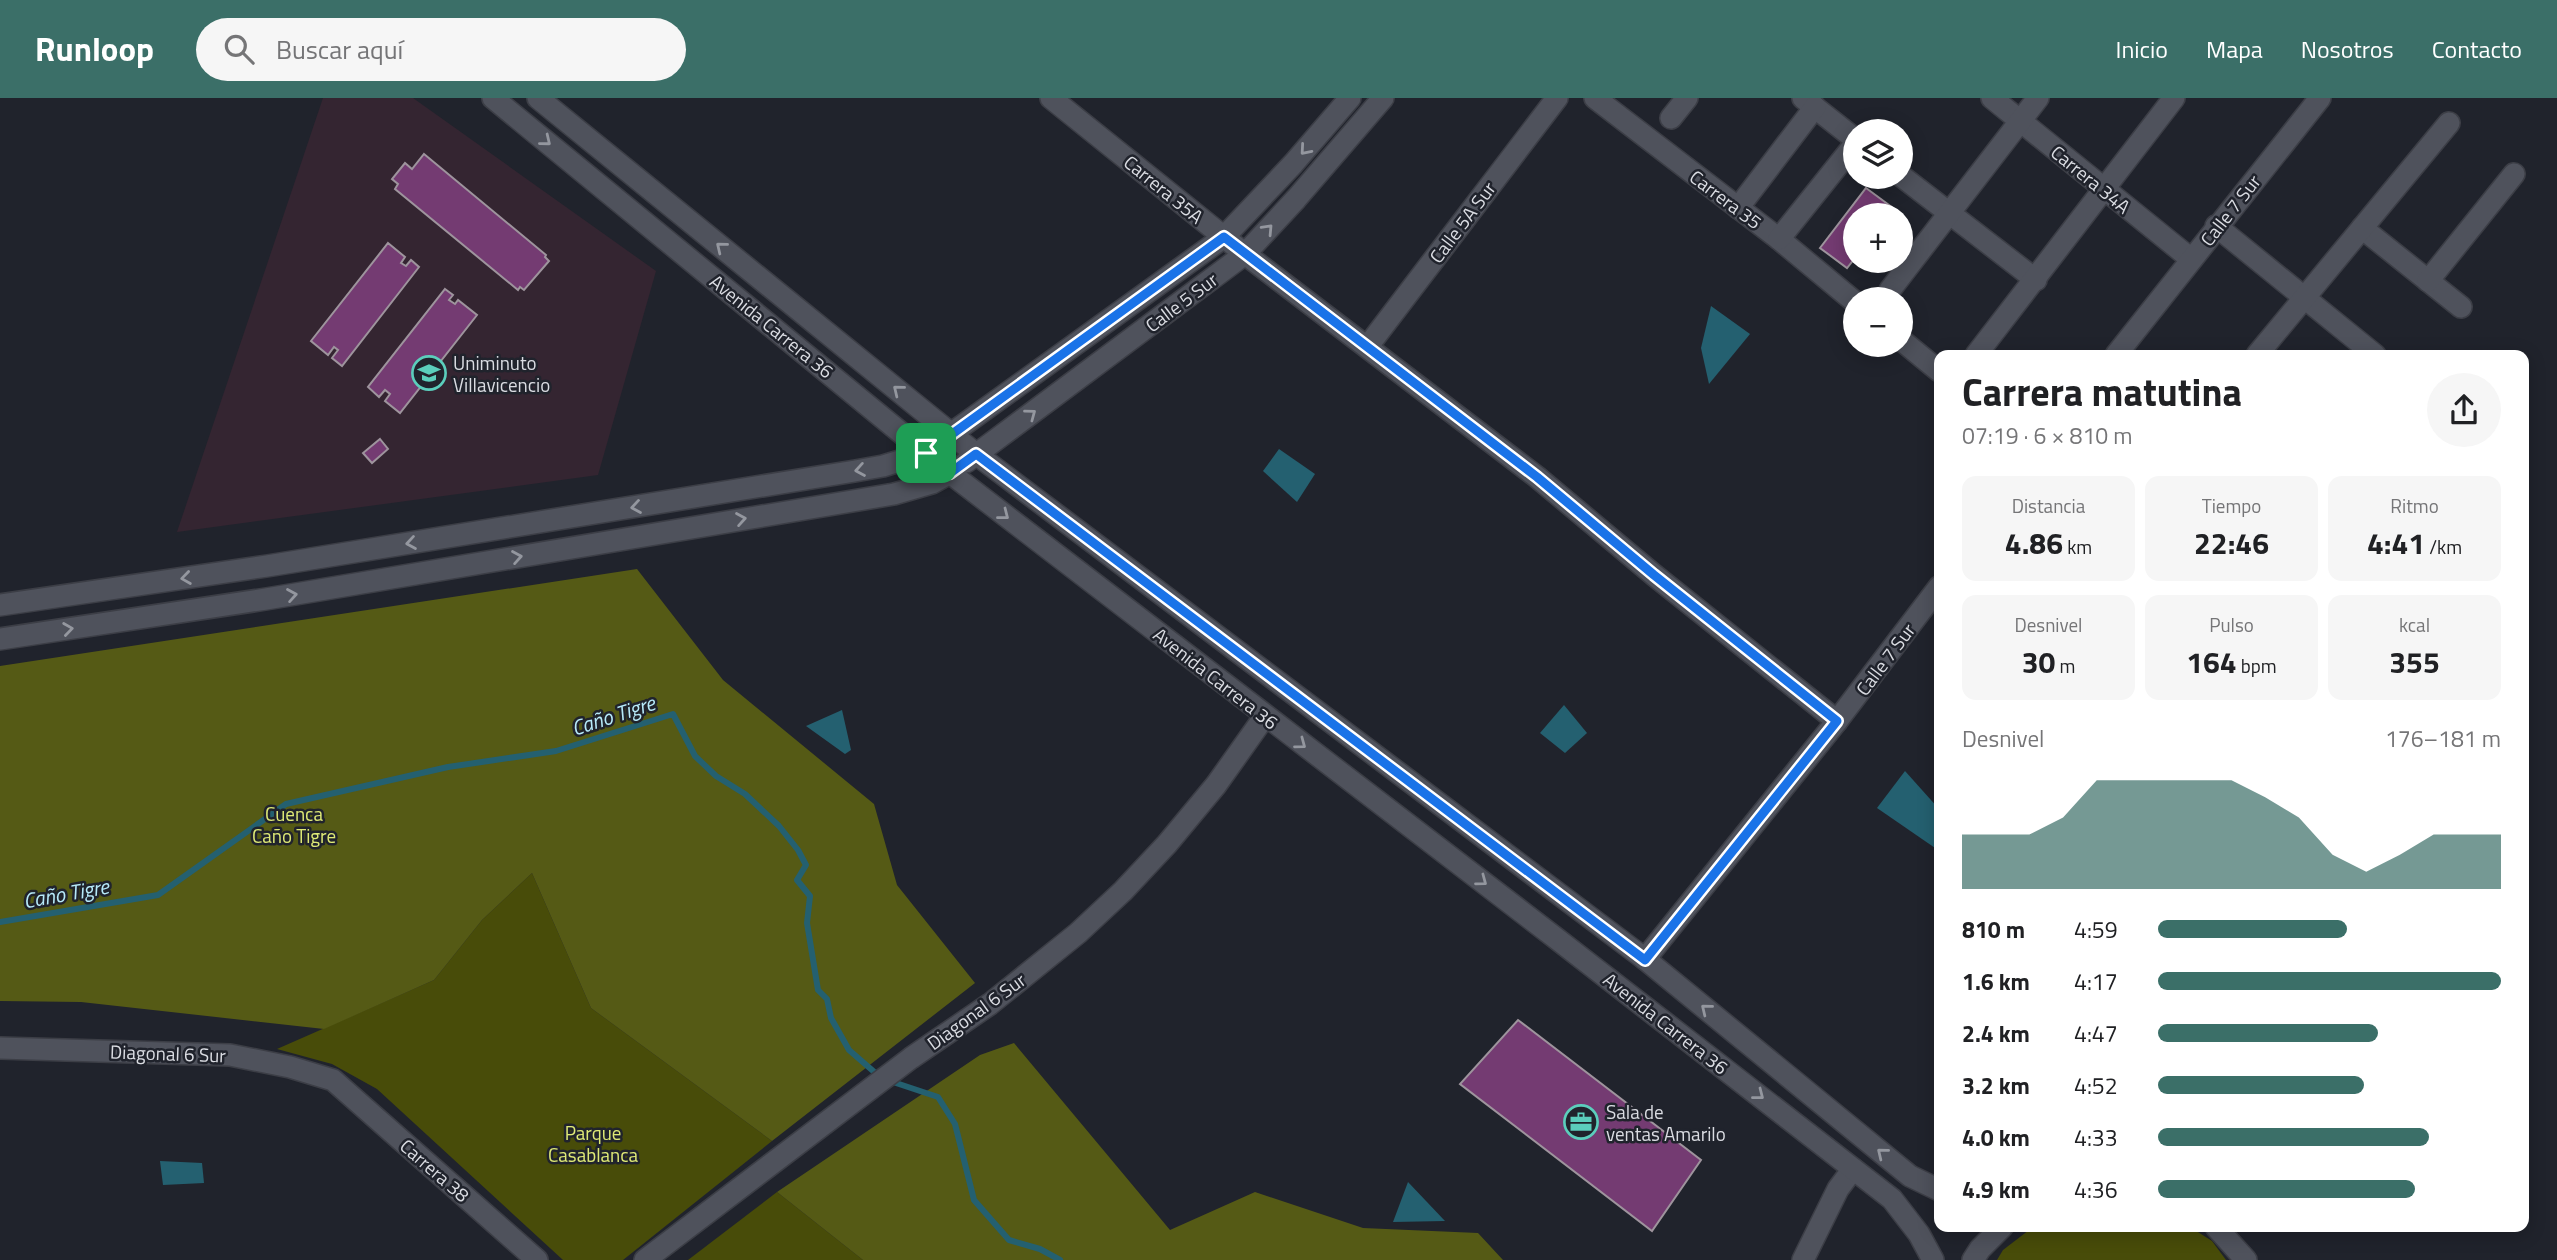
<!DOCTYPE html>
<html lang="es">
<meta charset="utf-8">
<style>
body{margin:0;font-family:"Titillium Web",sans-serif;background:#f6f6f6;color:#202124;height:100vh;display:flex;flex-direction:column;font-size:26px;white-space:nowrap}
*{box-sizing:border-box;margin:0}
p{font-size:23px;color:#757577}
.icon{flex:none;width:38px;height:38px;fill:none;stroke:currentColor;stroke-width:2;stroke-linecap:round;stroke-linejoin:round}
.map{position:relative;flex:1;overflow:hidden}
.sheet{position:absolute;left:1934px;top:252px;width:595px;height:882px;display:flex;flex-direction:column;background:#fff;border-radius:14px;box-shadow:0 4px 18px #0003}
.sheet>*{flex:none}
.fabs{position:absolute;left:1843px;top:21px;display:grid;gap:14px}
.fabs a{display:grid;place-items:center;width:70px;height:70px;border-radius:50%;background:#fff;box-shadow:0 4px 18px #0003;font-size:35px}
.pin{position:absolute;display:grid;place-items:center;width:60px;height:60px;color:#fff;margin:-30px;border-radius:14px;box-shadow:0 4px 10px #0006}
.round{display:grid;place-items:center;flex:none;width:74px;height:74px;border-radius:37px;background:#f6f6f6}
.overview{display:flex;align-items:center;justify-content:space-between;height:119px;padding:0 28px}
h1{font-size:38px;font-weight:700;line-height:52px}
.stats{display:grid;grid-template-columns:repeat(3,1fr);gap:10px;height:119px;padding:7px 28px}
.stats div{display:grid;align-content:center;border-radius:14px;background:#f6f6f6;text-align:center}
.stats b{font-size:30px;font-weight:700}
.stats small{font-size:19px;font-weight:400}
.stats p{font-size:19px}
.chart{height:196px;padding:14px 28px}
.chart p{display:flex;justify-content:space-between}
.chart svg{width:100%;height:126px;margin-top:7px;fill:#3b6f68;opacity:.7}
ul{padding:0 28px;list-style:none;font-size:23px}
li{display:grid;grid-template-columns:112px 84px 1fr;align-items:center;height:52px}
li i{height:18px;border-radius:9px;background:#3b6f68}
header{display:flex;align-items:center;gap:42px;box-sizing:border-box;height:98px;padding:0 35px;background:#3b6f68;color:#fff}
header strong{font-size:33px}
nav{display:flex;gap:38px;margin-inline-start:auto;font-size:24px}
.search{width:490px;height:63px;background:#f6f6f6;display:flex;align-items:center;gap:18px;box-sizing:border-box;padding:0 24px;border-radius:38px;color:#757577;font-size:26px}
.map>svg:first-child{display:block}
.education{fill:#342531}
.green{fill:#484c09}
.forest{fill:#555a15}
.water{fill:#246070}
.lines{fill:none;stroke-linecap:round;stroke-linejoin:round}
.stream{stroke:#246070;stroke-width:6}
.building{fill:#743b72;stroke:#9e949d;stroke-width:2}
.street-casing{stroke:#3c3e46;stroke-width:24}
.secondary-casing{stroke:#3c3e46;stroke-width:24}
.street{stroke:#4f525c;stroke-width:21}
.secondary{stroke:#4f525c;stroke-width:21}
.oneway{stroke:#94979f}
.route-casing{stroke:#fff;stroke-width:14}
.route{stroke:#1a73e8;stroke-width:9}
.labels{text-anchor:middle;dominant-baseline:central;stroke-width:5;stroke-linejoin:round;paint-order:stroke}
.street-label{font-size:19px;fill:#dadce2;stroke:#20232c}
.poi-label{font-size:19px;fill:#dadce2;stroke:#20232c;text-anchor:start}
.park-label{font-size:19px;fill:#dfea76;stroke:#20232c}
.water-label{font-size:21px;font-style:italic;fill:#b7eaf9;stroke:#20232c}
</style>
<header>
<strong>Runloop</strong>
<div class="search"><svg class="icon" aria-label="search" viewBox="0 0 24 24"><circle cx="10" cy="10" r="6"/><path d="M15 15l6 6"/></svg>Buscar aquí</div>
<nav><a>Inicio</a><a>Mapa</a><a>Nosotros</a><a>Contacto</a></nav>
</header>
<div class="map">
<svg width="2557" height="1162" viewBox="0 0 2557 1162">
<rect width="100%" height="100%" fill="#20232c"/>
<polygon class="education" points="323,0 413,0 656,173 598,377 177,434"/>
<g class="green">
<polygon points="532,775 591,910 772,1043 623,1162 563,1162 377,991 332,966 277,951 434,882 482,822"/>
<polygon points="777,1094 863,1162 688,1162"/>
<polygon points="2033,1129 2190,1129 2212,1143 2226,1162 1997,1162 2003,1152"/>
</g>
<g class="forest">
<polygon points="637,471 723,582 874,706 897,787 975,885 772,1043 591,910 532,775 482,822 434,882 324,931 81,904 0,903 0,568"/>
<polygon points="1014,945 1170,1132 1255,1094 1363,1130 1478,1135 1503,1162 863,1162 777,1094 980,957"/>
</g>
<g class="water">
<polygon points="1711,208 1750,236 1709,286 1701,250"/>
<polygon points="1279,351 1315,376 1297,404 1263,373"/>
<polygon points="1564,607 1587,635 1565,655 1540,635"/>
<polygon points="842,612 851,652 845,656 806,628"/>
<polygon points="1905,673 1939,711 1938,752 1877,710"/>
<polygon points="160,1063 202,1065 204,1085 163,1087"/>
<polygon points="1408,1084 1445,1123 1393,1124"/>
</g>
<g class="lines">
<g class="stream">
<polyline points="0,824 158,797 286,706 448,669 556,653 673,616 695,658 716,678 745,696 779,728 798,752 806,767 797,782 810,798 807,825 818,892 827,901 831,920 849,952 880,979"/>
<polyline points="890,983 938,999 955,1026 974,1102 1009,1142 1040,1151 1060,1162"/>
</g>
</g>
<g class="building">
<polygon points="424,56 546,157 545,159 549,163 524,192 520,189 518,192 395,91 398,86 392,81 405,65 412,71"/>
<polygon points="1866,90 1893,110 1888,117 1855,117 1855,160 1847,170 1820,150"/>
<polygon points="388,145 405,159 401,165 406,168 411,162 419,169 342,268 332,260 338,252 334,249 328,257 311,243"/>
<polygon points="445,191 453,197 449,202 455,206 458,202 477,217 400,315 385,303 390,296 385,292 379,299 368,289"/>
<polygon points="380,341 388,351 372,365 363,355"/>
<polygon points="1518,922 1701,1062 1652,1133 1460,986"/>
</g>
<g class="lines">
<g class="street-casing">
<g id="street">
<polyline points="1051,0 1245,156 1537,379 1654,477 1837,623"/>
<polyline points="1595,0 1779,141 1855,204"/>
<polyline points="1803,0 1855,41"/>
<polyline points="1992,0 2191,161"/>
<polyline points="1671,20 1687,0"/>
<polyline points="1900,77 2036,182"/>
<polyline points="1738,110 1815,9"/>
<polyline points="2216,128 2375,257"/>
<polyline points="2362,130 2461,209"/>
<polyline points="1779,141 1855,46"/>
<polyline points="2428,183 2514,76"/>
<polyline points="1890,192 2038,0"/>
<polyline points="1900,241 1939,273"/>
<polyline points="1368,248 1557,0"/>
<polyline points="1976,257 2174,0"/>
<polyline points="2116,257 2320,0"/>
<polyline points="2257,257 2449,25"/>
<polyline points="0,507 267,468 855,373 883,368 926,355"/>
<polyline points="0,541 266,501 894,396 932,385 950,375"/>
<polyline points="1645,861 1837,623 1939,489"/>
<polyline points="0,950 230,957 290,969 333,982 537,1162"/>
<polyline points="645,1162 911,960 990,906 1078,835 1123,793 1167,746 1216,687 1265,618"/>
<polyline points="1803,1162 1838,1091 1853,1071"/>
</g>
</g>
<g class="secondary-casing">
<g id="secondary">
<polyline points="493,0 950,375 1557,841 1892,1101 1919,1136 1933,1162"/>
<polyline points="538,0 976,356 1645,861 1910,1078 1939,1092"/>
<polyline points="941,343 1224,139 1293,66 1350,0"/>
<polyline points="966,364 1245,156 1296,101 1383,0"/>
<polyline points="2216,1129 2246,1162"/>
<polyline points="1973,1162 1980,1151 2002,1129"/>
</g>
</g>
<use href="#street" class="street"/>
<use href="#secondary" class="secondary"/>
</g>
<defs><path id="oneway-chevron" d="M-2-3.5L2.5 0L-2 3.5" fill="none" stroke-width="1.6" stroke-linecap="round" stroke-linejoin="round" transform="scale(1.75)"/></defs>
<g class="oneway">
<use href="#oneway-chevron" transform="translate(546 43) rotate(39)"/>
<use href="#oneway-chevron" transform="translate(1305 52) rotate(131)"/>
<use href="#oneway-chevron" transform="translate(1268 131) rotate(-47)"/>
<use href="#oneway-chevron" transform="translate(721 149) rotate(-141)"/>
<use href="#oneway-chevron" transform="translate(898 292) rotate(-141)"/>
<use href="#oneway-chevron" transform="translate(1031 316) rotate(-37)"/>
<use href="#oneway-chevron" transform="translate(860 372) rotate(170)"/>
<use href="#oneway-chevron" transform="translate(636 409) rotate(171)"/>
<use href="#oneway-chevron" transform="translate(1004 417) rotate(38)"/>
<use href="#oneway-chevron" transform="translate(741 421) rotate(-10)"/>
<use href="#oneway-chevron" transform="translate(411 445) rotate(171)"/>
<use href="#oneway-chevron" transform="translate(517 459) rotate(-10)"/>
<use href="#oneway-chevron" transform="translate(186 480) rotate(172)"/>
<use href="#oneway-chevron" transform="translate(292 497) rotate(-10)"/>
<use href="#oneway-chevron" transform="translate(68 531) rotate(-8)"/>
<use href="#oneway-chevron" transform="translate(1301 646) rotate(37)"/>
<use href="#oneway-chevron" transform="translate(1482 783) rotate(37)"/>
<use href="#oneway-chevron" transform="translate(1706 911) rotate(-141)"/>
<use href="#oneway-chevron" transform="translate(1759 997) rotate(38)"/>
<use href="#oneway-chevron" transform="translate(1882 1055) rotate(-141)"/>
</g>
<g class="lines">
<g class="route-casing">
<polygon id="route" points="1224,139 1537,379 1654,477 1837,623 1645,862 976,356 950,375 926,355"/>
</g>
<use href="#route" class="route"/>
</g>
<defs>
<g id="university-ring" transform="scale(1.75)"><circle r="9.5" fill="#20232c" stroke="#5bcebc" stroke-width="1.5"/><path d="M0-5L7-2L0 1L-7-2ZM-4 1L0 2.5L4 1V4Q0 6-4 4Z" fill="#5bcebc"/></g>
<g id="office-ring" transform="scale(1.75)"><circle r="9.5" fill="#20232c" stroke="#5bcebc" stroke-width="1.5"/><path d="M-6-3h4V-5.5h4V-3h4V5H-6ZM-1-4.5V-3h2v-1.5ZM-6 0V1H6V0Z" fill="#5bcebc"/></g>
</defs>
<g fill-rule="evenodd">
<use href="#university-ring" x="429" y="275"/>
<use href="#office-ring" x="1581" y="1024"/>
</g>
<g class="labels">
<g class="street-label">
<text transform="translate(2091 81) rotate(39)">Carrera 34A</text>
<text transform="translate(1164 91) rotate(39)">Carrera 35A</text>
<text transform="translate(1726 101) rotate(37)">Carrera 35</text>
<text transform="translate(2230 112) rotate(-52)">Calle 7 Sur</text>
<text transform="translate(1462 124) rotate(-53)">Calle 5A Sur</text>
<text transform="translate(1181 204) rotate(-37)">Calle 5 Sur</text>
<text transform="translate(772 228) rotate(39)">Avenida Carrera 36</text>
<text transform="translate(1885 561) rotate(-53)">Calle 7 Sur</text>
<text transform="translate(1216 580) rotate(38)">Avenida Carrera 36</text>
<text transform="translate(976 913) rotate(-36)">Diagonal 6 Sur</text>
<text transform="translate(1666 925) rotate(38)">Avenida Carrera 36</text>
<text transform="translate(168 955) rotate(2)">Diagonal 6 Sur</text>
<text transform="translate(435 1072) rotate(41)">Carrera 38</text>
</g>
<g class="poi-label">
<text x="453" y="264">Uniminuto<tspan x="453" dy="22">Villavicencio</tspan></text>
<text x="1606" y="1013">Sala de<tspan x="1606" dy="22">ventas Amarilo</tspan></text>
</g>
<g class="park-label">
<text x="294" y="715">Cuenca<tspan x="294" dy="22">Caño Tigre</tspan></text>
<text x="593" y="1034">Parque<tspan x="593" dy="22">Casablanca</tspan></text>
</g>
<g class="water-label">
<text transform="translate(613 617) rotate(-18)">Caño Tigre</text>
<text transform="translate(66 795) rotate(-10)">Caño Tigre</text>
</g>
</g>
</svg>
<div class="fabs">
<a><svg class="icon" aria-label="layers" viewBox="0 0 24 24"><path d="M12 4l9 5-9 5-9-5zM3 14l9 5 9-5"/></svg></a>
<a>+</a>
<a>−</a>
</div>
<div class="pin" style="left:926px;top:355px;background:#1e9e55"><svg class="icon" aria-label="arrive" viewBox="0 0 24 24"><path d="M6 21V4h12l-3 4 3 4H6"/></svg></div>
<section class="sheet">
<div class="overview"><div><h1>Carrera matutina</h1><p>07:19 · 6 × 810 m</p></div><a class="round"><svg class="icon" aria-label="share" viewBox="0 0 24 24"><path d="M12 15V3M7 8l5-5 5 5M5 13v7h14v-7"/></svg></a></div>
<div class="stats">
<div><p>Distancia</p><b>4.86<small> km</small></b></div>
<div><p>Tiempo</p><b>22:46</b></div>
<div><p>Ritmo</p><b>4:41<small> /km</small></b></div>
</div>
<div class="stats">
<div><p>Desnivel</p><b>30<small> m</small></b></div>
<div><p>Pulso</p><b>164<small> bpm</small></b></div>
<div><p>kcal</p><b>355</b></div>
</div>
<div class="chart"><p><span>Desnivel</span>176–181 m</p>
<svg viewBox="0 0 160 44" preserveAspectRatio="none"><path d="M0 44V25L10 25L20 25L30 19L40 6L50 6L60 6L70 6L80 6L90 12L100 19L110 32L120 38L130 32L140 25L150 25L160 25V44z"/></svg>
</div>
<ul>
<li><b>810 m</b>4:59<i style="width:55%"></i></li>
<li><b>1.6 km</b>4:17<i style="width:100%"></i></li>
<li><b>2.4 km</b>4:47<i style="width:64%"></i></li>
<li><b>3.2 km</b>4:52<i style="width:60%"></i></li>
<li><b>4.0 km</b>4:33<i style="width:79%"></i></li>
<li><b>4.9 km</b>4:36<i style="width:75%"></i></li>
</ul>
</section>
</div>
